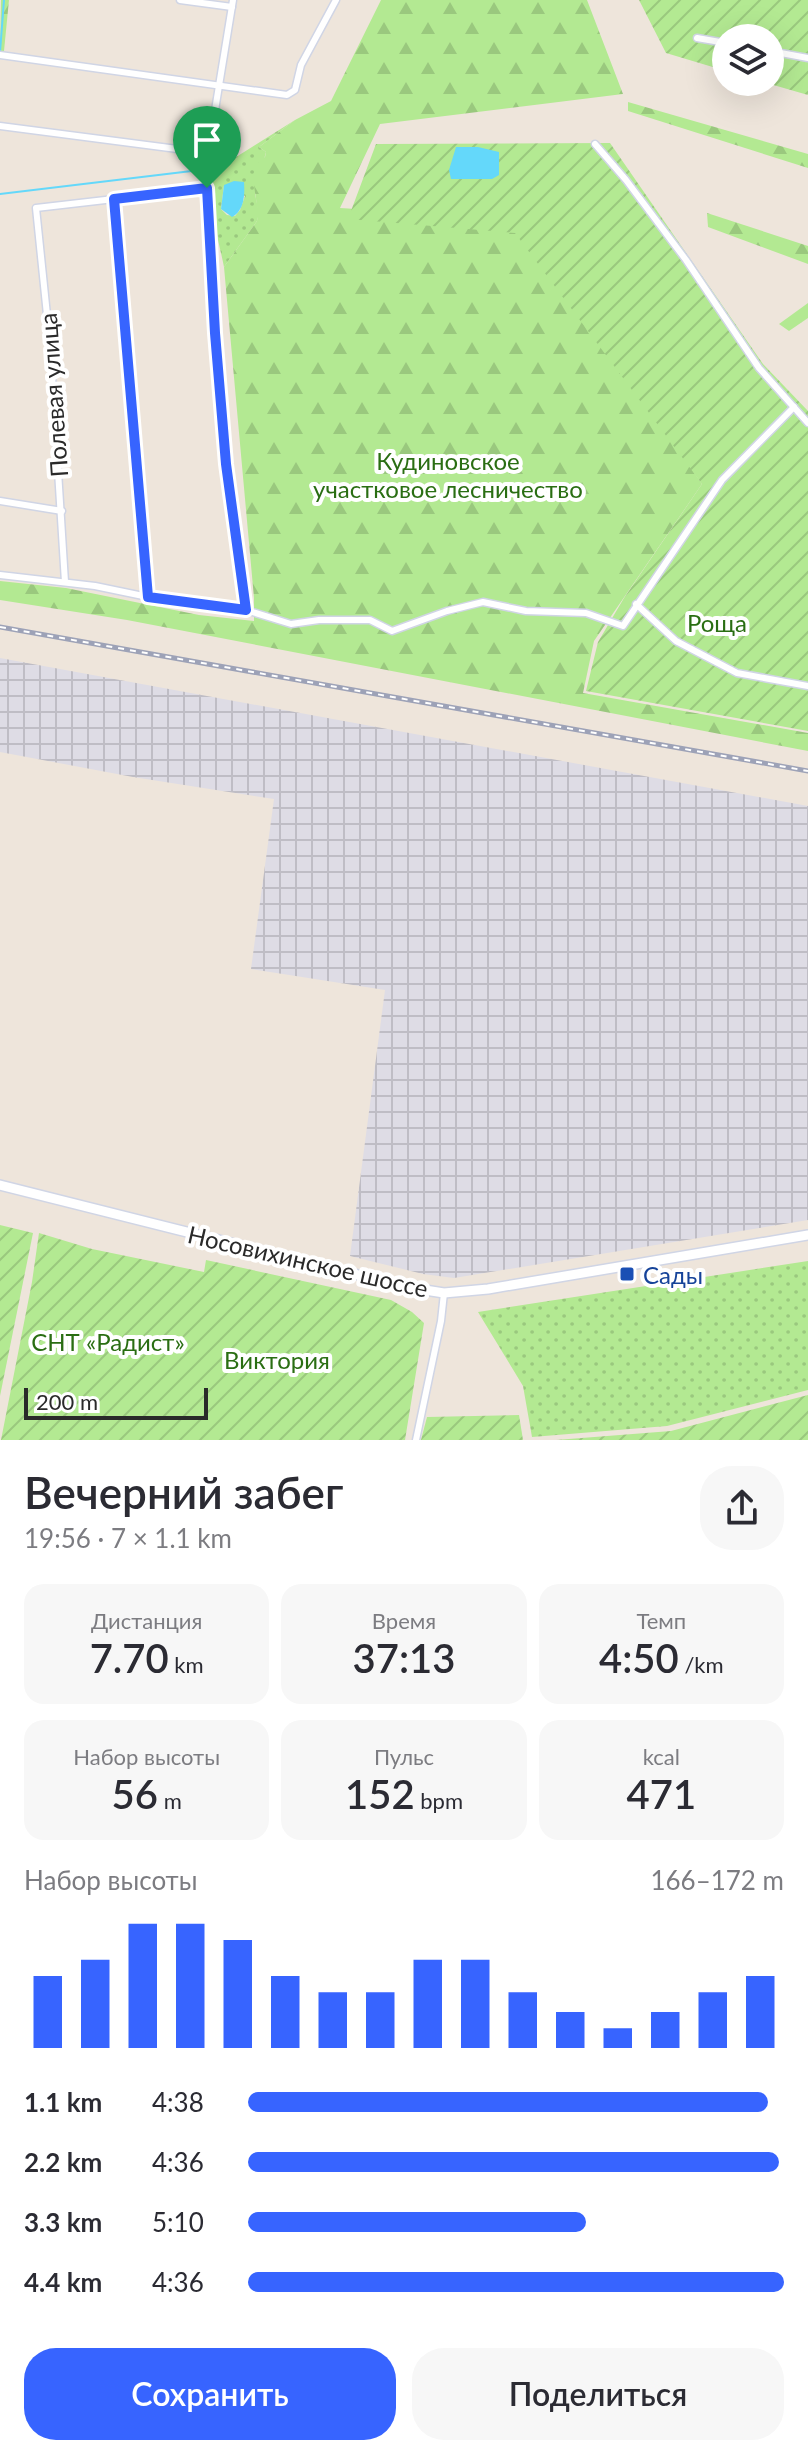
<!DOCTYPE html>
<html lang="ru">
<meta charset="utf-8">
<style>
body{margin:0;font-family:Lato,sans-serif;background:#f7f7f7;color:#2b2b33;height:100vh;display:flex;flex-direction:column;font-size:30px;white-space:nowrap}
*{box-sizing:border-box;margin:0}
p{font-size:26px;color:#7c7c81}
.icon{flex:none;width:44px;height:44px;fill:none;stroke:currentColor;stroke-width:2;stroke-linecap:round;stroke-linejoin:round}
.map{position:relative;height:1440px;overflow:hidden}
.side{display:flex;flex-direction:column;background:#fff;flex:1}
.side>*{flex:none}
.controls{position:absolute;left:712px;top:24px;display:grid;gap:16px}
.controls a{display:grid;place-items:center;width:72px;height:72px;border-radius:50%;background:#fff;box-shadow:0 8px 32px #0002;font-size:40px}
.scale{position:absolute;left:24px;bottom:20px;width:184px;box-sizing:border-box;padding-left:8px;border:4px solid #2a2a2a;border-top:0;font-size:22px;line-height:28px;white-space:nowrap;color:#2a2a2a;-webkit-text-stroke:6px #fff;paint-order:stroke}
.pin{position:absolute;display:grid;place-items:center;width:68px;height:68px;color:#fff;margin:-82px -34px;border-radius:50% 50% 50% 0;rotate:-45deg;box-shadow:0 0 8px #0007}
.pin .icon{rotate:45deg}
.round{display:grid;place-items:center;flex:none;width:84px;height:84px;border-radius:32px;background:#f7f7f7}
.headline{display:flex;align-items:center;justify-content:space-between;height:136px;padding:0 24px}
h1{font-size:44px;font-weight:600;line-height:60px}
.figures{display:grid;grid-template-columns:repeat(3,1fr);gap:12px;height:136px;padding:8px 24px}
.figures div{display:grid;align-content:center;border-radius:20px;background:#f7f7f7;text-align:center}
.figures b{font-size:40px;font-weight:600}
.figures small{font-size:22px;font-weight:400}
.figures p{font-size:22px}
.chart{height:224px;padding:16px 24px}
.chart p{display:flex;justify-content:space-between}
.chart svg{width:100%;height:144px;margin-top:8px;stroke:#3764ff;stroke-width:6}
.cta{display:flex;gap:16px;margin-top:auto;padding:16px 24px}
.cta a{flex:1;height:92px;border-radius:32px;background:#3764ff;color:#fff;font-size:32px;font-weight:600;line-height:92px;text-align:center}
.cta a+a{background:#f7f7f7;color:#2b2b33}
ul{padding:0 24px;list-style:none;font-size:26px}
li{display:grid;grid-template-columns:128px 96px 1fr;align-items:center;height:60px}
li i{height:20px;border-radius:10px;background:#3764ff}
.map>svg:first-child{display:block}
.industrial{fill:url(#industrial-grid)}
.grass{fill:url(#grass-dots);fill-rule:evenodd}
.forest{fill:url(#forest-firs)}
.garden{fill:url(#garden-furrows)}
.water{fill:#64d8fa}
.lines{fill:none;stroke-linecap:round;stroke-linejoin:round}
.stream{stroke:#64d8fa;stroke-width:2}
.street-casing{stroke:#d0d5e5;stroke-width:9}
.secondary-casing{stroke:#d0d5e5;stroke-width:12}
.street{stroke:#fff;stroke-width:6}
.secondary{stroke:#fff;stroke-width:9}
.rail-casing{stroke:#9da2b7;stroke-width:5}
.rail{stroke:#fff;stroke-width:2;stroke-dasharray:6;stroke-linecap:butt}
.route-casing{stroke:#fff;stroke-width:16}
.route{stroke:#3764ff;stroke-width:10}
.transit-dot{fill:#1a4fb4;stroke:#fff;stroke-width:3}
.labels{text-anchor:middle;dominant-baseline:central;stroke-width:8;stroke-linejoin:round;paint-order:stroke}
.street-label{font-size:24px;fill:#2a2a2a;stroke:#fff}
.park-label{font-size:24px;fill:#2a6e13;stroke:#fff}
.transit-label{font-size:24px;fill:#164399;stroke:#fff;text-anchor:start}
</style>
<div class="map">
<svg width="808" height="1440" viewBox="0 0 808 1440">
<defs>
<pattern id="industrial-grid" width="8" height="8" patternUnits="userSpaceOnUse" patternTransform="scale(2)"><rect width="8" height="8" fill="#dedce5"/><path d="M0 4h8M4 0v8" fill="none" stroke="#bfbdc5"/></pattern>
<pattern id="grass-dots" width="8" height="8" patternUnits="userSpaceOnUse" patternTransform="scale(2)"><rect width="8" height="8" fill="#b3e992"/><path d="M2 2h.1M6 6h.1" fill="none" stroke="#9ac87e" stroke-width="1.8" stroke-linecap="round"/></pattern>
<pattern id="forest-firs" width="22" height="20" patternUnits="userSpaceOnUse" patternTransform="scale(2)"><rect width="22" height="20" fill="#b3e992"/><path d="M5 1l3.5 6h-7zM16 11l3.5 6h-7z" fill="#9ac87e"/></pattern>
<pattern id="garden-furrows" width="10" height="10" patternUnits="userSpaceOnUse" patternTransform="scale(2)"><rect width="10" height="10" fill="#b3e992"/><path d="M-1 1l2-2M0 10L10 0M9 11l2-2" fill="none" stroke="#9ac87e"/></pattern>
</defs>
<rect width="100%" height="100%" fill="#eee5db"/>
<polygon class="industrial" points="0,658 808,806 808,1220 454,1278 423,1274 350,1256 385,990 251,969 274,799 133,777 0,752"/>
<g class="grass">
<path d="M295 120 259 147 266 152 255 194 259 213 257 221 224 267C219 241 204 192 217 169ZM224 185 245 196 240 210 235 216 227 215 221 209Z"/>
<polygon points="808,1261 808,1390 667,1426 532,1437 523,1386 478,1312"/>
</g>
<g class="forest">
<polygon points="1,0 9,0 4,51 0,51"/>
<path d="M381 0H587L623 94 380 124 340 208 519 219 702 484 594 641 583 693 808 733V751L127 620 0 600V581L66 588 199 615 254 621V598L224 267 257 221C261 202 243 169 265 157L266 152 259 147 295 120 331 101Z"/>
<polygon points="628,102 808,154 808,168 628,111"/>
<polygon points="707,213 808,246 808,264 708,227"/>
<polygon points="808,303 808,318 789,331 779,324"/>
</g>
<g class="garden">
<polygon points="639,0 808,0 808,95 763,82 770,82 770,38 726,38 726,71 666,53"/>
<polygon points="610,143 763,364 808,411 808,731 586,691 598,642 624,598 702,484 515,233 348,219 376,144"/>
<polygon points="0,1225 33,1233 0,1396"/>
<polygon points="39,1233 92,1249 204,1272 206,1260 391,1300 412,1312 424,1323 405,1440 1,1440 32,1282"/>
<polygon points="808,1395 808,1440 556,1440 671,1431"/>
<polygon points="519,1415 523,1440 421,1440 427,1417"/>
</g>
<g class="water">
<polygon points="456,147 478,147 499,152 499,175 492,179 451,179 449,170"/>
<path d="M234 181 244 182C245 195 244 211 232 217L221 209 224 185Z"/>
</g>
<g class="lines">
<g class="stream">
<polyline points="0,52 4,0"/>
<polyline points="0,194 200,170"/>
</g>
<g class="street-casing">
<g id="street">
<polyline points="180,0 232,7"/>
<polyline points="233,0 208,153 207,188 215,333 226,464 246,610"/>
<polyline points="697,38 726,43"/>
<polyline points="770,51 808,58"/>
<polyline points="0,55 287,95 295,90 301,65 336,0"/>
<polyline points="0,126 208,153"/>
<polyline points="595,144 626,180 686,260 759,368 808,423"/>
<polyline points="0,501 62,511"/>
<polyline points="0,575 95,586 148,597 246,610 291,624 319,620 370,620 392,631 447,611 483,602 526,611 586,613 623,626 722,480 794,407"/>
<polyline points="65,582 50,344 36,208 114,199"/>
<polyline points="148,597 114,199 207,188"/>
<polyline points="636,604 676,641 737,673 808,686"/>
<polyline points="416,1440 441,1321 444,1293"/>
</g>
</g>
<g class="secondary-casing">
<polyline id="secondary" points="0,1185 406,1287 444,1293 488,1289 808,1235"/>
</g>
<use href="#street" class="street"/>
<use href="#secondary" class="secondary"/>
<g class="rail-casing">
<polyline id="rail" points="0,627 808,771"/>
</g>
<use href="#rail" class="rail"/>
</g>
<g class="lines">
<g class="route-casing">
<polygon id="route" points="207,188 215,333 226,464 246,610 148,597 114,199"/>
</g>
<use href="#route" class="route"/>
</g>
<rect class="transit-dot" x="619" y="1266" width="16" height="16" rx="4"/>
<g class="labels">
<g class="street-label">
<text transform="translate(53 395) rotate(-94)">Полевая улица</text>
<text transform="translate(308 1261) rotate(13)">Носовихинское шоссе</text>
</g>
<g class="park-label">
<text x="448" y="460">Кудиновское<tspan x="448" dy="28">участковое лесничество</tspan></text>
<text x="717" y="622">Роща</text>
<text x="108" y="1341">СНТ «Радист»</text>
<text x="277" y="1359">Виктория</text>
</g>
<g class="transit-label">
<text x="643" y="1274">Сады</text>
</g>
</g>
</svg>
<div class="controls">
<a><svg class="icon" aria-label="layers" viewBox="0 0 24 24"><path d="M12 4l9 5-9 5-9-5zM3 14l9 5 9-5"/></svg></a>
</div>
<div class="scale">200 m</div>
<div class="pin" style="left:207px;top:188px;background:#1e9e55"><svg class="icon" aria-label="arrive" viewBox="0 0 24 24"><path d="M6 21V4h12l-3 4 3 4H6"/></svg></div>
</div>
<section class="side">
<div class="headline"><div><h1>Вечерний забег</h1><p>19:56 · 7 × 1.1 km</p></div><a class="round"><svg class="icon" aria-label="share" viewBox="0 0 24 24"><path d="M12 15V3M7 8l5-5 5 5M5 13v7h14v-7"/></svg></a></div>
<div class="figures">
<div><p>Дистанция</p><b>7.70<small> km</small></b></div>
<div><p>Время</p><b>37:13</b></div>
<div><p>Темп</p><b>4:50<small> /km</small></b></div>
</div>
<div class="figures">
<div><p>Набор высоты</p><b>56<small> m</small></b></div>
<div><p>Пульс</p><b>152<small> bpm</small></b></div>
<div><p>kcal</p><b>471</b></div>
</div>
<div class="chart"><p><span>Набор высоты</span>166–172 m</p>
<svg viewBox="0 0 160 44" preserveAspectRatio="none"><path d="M5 44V22M15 44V17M25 44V6M35 44V6M45 44V11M55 44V22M65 44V27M75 44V27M85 44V17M95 44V17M105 44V27M115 44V33M125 44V38M135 44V33M145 44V27M155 44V22"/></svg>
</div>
<ul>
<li><b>1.1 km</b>4:38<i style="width:97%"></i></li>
<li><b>2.2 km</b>4:36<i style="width:99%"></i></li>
<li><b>3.3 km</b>5:10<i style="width:63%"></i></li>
<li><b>4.4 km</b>4:36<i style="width:100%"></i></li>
</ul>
<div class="cta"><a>Сохранить</a><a>Поделиться</a></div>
</section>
